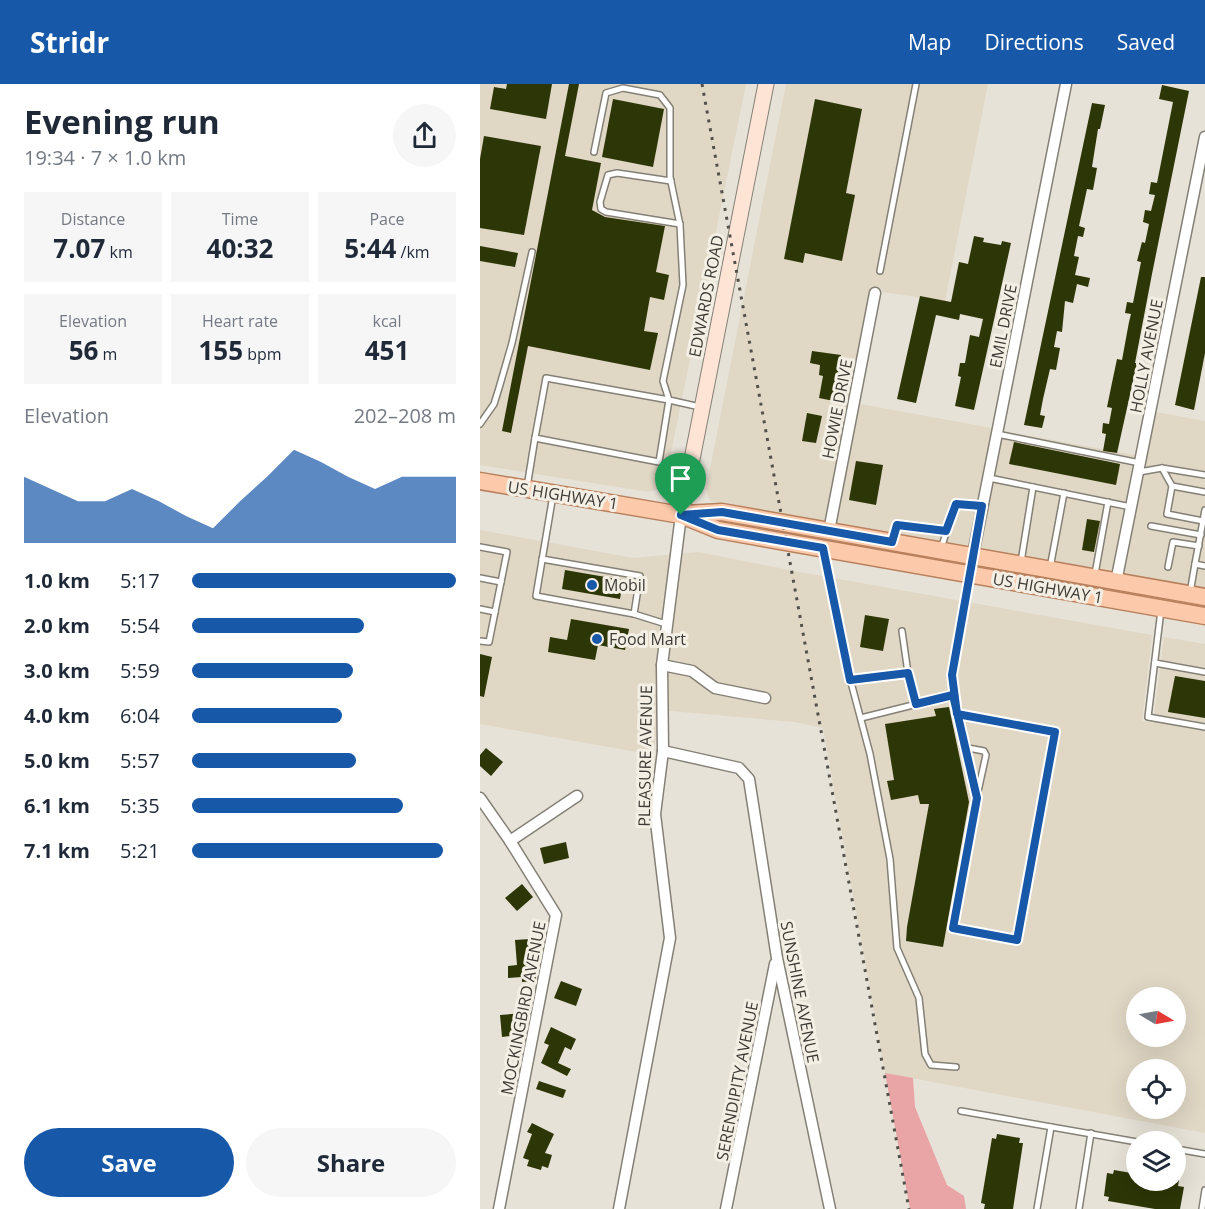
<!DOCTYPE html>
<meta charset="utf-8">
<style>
body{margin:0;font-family:"Open Sans",sans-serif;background:#f6f6f7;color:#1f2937;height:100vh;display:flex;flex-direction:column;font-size:22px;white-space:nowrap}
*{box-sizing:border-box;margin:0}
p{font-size:20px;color:#747a83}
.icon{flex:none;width:33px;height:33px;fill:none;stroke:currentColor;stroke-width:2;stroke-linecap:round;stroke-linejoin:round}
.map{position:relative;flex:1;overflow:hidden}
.details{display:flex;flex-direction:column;background:#fff;width:480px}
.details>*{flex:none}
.needle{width:39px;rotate:100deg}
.fabs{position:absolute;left:646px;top:903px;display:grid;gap:12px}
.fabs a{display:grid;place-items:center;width:60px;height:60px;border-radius:50%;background:#fff;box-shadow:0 6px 24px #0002;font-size:30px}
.pin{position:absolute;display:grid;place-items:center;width:51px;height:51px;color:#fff;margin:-62px -26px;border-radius:50% 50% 50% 0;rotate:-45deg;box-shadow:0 0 6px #0007}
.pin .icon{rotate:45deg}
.round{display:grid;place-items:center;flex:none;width:63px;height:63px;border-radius:32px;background:#f6f6f7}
.head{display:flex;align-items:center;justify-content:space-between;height:102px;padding:0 24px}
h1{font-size:33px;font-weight:700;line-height:45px}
.metrics{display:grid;grid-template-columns:repeat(3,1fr);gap:9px;height:102px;padding:6px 24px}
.metrics div{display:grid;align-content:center;border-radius:0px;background:#f6f6f7;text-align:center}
.metrics b{font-size:26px;font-weight:700}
.metrics small{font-size:16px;font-weight:400}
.metrics p{font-size:16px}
.chart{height:168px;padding:12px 24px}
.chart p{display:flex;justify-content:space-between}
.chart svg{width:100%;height:108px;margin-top:6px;fill:#1858a8;opacity:.7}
.button{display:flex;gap:12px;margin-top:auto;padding:12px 24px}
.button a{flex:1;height:69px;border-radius:36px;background:#1858a8;color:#fff;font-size:24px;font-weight:700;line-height:69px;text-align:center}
.button a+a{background:#f6f6f7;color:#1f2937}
ul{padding:0 24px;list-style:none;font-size:20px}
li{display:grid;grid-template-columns:96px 72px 1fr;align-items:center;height:45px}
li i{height:15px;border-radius:8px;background:#1858a8}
header{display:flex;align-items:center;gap:36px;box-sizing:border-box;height:84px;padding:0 30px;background:#1858a8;color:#fff}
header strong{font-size:28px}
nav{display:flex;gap:33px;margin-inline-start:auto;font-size:21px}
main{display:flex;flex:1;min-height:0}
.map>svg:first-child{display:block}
.built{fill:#e0d7c5;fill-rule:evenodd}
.green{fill:#e9a4a6}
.building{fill:#2d3606}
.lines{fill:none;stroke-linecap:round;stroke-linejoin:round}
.service-casing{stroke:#848076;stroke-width:8}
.minor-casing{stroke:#848076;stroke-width:13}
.secondary-casing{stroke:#848076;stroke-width:17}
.primary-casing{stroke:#b8805d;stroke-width:19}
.service{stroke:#fff;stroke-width:5}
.minor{stroke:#fff;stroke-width:10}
.secondary{stroke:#fee4d5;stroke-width:15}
.primary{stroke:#fcc9aa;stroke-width:16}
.rail{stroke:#52504a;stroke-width:3;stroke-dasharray:3 6;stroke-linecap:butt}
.route-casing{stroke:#fff;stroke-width:12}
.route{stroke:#1858a8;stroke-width:8}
.poi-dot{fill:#1858a8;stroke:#f4efe4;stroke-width:2}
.labels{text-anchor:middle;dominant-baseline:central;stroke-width:6;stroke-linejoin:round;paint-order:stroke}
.street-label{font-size:16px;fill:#3d3b36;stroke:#f4efe4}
.poi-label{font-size:16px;fill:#3d3b36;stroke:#f4efe4;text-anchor:start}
</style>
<header>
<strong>Stridr</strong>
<nav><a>Map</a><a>Directions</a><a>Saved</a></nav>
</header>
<main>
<section class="details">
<div class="head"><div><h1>Evening run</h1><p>19:34 · 7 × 1.0 km</p></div><a class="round"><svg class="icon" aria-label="share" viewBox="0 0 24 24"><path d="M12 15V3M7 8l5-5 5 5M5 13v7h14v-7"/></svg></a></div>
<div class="metrics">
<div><p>Distance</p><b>7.07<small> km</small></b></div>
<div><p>Time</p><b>40:32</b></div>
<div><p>Pace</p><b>5:44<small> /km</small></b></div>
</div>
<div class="metrics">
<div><p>Elevation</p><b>56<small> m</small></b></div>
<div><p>Heart rate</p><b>155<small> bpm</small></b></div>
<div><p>kcal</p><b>451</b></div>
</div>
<div class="chart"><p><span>Elevation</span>202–208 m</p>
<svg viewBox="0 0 160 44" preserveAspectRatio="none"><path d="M0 44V17L10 22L20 27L30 27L40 22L50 27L60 33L70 38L80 27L90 17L100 6L110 11L120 17L130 22L140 17L150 17L160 17V44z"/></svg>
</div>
<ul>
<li><b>1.0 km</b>5:17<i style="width:100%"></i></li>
<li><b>2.0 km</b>5:54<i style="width:65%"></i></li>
<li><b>3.0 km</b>5:59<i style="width:61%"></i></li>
<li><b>4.0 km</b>6:04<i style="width:57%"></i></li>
<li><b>5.0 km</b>5:57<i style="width:62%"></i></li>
<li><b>6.1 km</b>5:35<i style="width:80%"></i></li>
<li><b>7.1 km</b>5:21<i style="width:95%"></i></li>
</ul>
<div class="button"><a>Save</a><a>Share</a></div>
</section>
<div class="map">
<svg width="725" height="1125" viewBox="0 0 725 1125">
<rect width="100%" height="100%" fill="#e7e2d7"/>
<g class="built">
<polygon points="0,0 266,0 184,403 169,408 0,381"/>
<polygon points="306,0 508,0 465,217 402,208 402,205 391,203 344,439 230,417 226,405"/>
<polygon points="380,320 512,344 487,466 356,441"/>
<polygon points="676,328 725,337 725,508 643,493"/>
<polygon points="523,347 655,371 631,491 499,468"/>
<path d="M0 446 153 474 219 468 314 487 672 551 662 637 673 639 684 553 725 560V1049L405 989 343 644 314 638 180 626 173 671 0 640ZM657 914H696V952H657ZM657 986H696V1024H657Z"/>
</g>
<polygon class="green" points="405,989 433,994 435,1023 467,1101 484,1112 486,1125 430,1125"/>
<g class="building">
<polygon points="27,0 72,0 66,35 10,25 14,3 26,5"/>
<polygon points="89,0 99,0 85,72 121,79 112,126 125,133 185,142 176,188 189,191 184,216 170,213 164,247 178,249 170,286 48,262 31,349 22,347"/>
<polygon points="682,1 709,7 672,190 655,279 657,279 637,369 623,367 626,350 622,349 623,339 629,340 632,324 627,323 633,294 637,275 642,276 649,238 651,230 645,229 647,218 653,219 661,178 657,177 662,158 665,159 669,140 663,138 665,126 671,127 675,111 669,110 671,98 677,99 693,18 679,15"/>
<polygon points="133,15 184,25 173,83 122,73"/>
<polygon points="335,15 382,25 366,109 375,111 362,177 325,169 323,179 304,175"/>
<polygon points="612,19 625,21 620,45 618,45 612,83 617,84 613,106 607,105 599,142 605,144 603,153 598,152 594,172 599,173 595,191 610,194 608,203 597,200 593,219 585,217 582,248 577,247 574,263 580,264 576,286 570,285 563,315 560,331 565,332 562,344 544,341"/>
<polygon points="4,52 61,62 44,151 0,144 0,75"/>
<polygon points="494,152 504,154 503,158 521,161 522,157 531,159 494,326 475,322 481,293 478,292 480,279 485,279 490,251 499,253 503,235 480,230 479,236 456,231 436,319 417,315 440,212 471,218 479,178 488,180"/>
<polygon points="0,162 38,169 35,183 0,177"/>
<polygon points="721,193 725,193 725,269 714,326 695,321"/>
<polygon points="332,267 361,271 354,317 339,314 343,292 339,291 340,281 330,279"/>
<polygon points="327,329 342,332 336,359 322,357"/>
<polygon points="534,358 640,380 636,401 529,380"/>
<polygon points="376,377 403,381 396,421 369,416"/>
<polygon points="607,435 620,437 614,468 602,466"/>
<polygon points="85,486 143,496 140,515 82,505"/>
<polygon points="385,531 409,535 403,567 380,563"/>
<polygon points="91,535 149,545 145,566 118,561 115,576 68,568 70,553 87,556"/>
<polygon points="0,570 12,573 4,613 0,612"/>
<polygon points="695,592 725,597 725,634 688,628"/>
<polygon points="469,623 489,718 463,863 426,857 427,843 449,720 440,720 438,711 411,716 407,697 414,696 405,640 456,632 454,625"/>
<polygon points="6,664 23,678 11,692 0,682 0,671"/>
<polygon points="86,758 89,774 64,780 60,764"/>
<polygon points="42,800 53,813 37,827 25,814"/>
<polygon points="50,855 50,860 60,859 61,871 55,871 56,897 42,898 42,893 28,894 28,882 37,881 35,856"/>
<polygon points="81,897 102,905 96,922 74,914"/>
<polygon points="45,929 45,950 22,953 20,931"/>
<polygon points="71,943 96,955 91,966 85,963 78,979 91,985 87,992 61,979 69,961 64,959"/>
<polygon points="59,997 86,1006 83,1014 56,1005"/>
<polygon points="52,1039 74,1050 65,1069 72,1071 68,1084 62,1082 61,1086 47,1082 49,1076 43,1074 52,1050 47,1048"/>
<polygon points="517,1050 540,1054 539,1059 543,1059 533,1125 504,1125 505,1120 501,1119 512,1054 516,1055"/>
<polygon points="634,1086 657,1090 657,1096 699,1096 698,1102 704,1103 700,1125 675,1125 628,1117 629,1113 624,1112 627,1089 633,1090"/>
</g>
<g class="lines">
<g class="service-casing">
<g id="service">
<polyline points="114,68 126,9 143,4 180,11 190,24 190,93 200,141 203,201 183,297 189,316 220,323"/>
<polyline points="191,97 137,89 128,91 120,118 121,125 126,128 200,140"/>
<polyline points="400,187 436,0"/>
<polygon points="66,294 189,316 179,378 55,354"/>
<polyline points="0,340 14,320 19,304 32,259 52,168"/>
<polyline points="517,350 660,379"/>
<polyline points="682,384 692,402"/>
<polyline points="659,388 682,384 725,391"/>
<polyline points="509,394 651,423"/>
<polyline points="47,403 55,354"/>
<polyline points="73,411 56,512 154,530 186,540"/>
<polyline points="723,437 687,430 692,402 725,408"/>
<polyline points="671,442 721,451"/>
<polyline points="413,455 417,441 466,447"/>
<polyline points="0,463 27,468 9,558 0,557"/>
<polyline points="461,464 476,420 502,422"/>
<polyline points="343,466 364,572 390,670 410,775 417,864 439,914 445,970 451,981 476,983"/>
<polyline points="62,475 160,492 154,530"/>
<polyline points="541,478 553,403"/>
<polyline points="715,480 725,426"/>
<polyline points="688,483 693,458 719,462"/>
<polyline points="570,484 584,409"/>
<polyline points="615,490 628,418"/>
<polyline points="0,494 21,498"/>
<polyline points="710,509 715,480 725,482"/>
<polyline points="0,525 15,528"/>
<polyline points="681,526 668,633 725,643"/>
<polyline points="675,579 725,588"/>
<polyline points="428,589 436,620"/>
<polyline points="370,596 428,589 422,547"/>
<polyline points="477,630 575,648 537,856 473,844 497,714 473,611 472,591 489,492"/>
<polyline points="381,634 473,611"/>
<polyline points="483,663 504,667 506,671 497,712"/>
<polyline points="481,1027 657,1058"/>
<polyline points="696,1065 725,1070"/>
<polyline points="557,1125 571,1043"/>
<polyline points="599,1125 611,1049"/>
<polyline points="722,1125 725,1106"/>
</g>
</g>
<g class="minor-casing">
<g id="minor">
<polyline points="349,447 395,209"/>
<polyline points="489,491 586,0"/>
<polyline points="636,498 725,53"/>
<polyline points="182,581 212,587 235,604 285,614"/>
<polyline points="183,667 259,684 269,695 297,874 350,1125"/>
<polyline points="0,714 30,757 76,831 19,1125"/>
<polyline points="30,757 97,712"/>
<polyline points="139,1125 190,854 175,730 183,667 182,581 201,431"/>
<polyline points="246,1125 295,880"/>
</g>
</g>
<g class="secondary-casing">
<polyline id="secondary" points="201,431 286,0"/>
</g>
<g class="primary-casing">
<g id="primary">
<polyline points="0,397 201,431 238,446 725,532"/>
<polyline points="205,430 242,428 725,513"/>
</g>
</g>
<use href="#service" class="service"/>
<use href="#minor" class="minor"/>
<use href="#secondary" class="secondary"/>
<use href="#primary" class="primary"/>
<polyline class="rail" points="222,0 429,1125"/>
</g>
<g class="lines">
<g class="route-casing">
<polyline id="route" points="201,431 238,446 343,464 370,596 428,589 436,620 473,611 497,714 473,844 537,856 575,648 477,630 472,591 502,422 476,420 466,447 417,441 412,458 242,428 201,431"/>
</g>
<use href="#route" class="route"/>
</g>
<g class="poi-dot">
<circle cx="112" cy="501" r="6"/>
<circle cx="117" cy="555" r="6"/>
</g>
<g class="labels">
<g class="street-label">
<text transform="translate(226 212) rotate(-79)">EDWARDS ROAD</text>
<text transform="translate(523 242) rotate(-79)">EMIL DRIVE</text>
<text transform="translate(666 272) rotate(-79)">HOLLY AVENUE</text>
<text transform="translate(357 325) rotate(-79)">HOWIE DRIVE</text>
<text transform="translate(83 411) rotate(9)">US HIGHWAY 1</text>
<text transform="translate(568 504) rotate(10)">US HIGHWAY 1</text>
<text transform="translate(165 672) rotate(-89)">PLEASURE AVENUE</text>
<text transform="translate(320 908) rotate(79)">SUNSHINE AVENUE</text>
<text transform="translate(43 924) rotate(-79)">MOCKINGBIRD AVENUE</text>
<text transform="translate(257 997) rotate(-79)">SERENDIPITY AVENUE</text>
</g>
<g class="poi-label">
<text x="124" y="501">Mobil</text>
<text x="129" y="555">Food Mart</text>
</g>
</g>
</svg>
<div class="fabs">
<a><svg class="needle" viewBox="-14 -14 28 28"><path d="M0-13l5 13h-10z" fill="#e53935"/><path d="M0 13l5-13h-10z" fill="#747a83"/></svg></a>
<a><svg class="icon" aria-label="locate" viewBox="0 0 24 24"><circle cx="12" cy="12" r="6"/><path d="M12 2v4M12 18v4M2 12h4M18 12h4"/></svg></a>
<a><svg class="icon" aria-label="layers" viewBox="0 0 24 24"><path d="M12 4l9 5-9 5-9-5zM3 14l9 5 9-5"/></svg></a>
</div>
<div class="pin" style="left:201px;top:431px;background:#1e9e55"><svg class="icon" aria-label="arrive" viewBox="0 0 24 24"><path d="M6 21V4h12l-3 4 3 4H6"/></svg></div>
</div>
</main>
